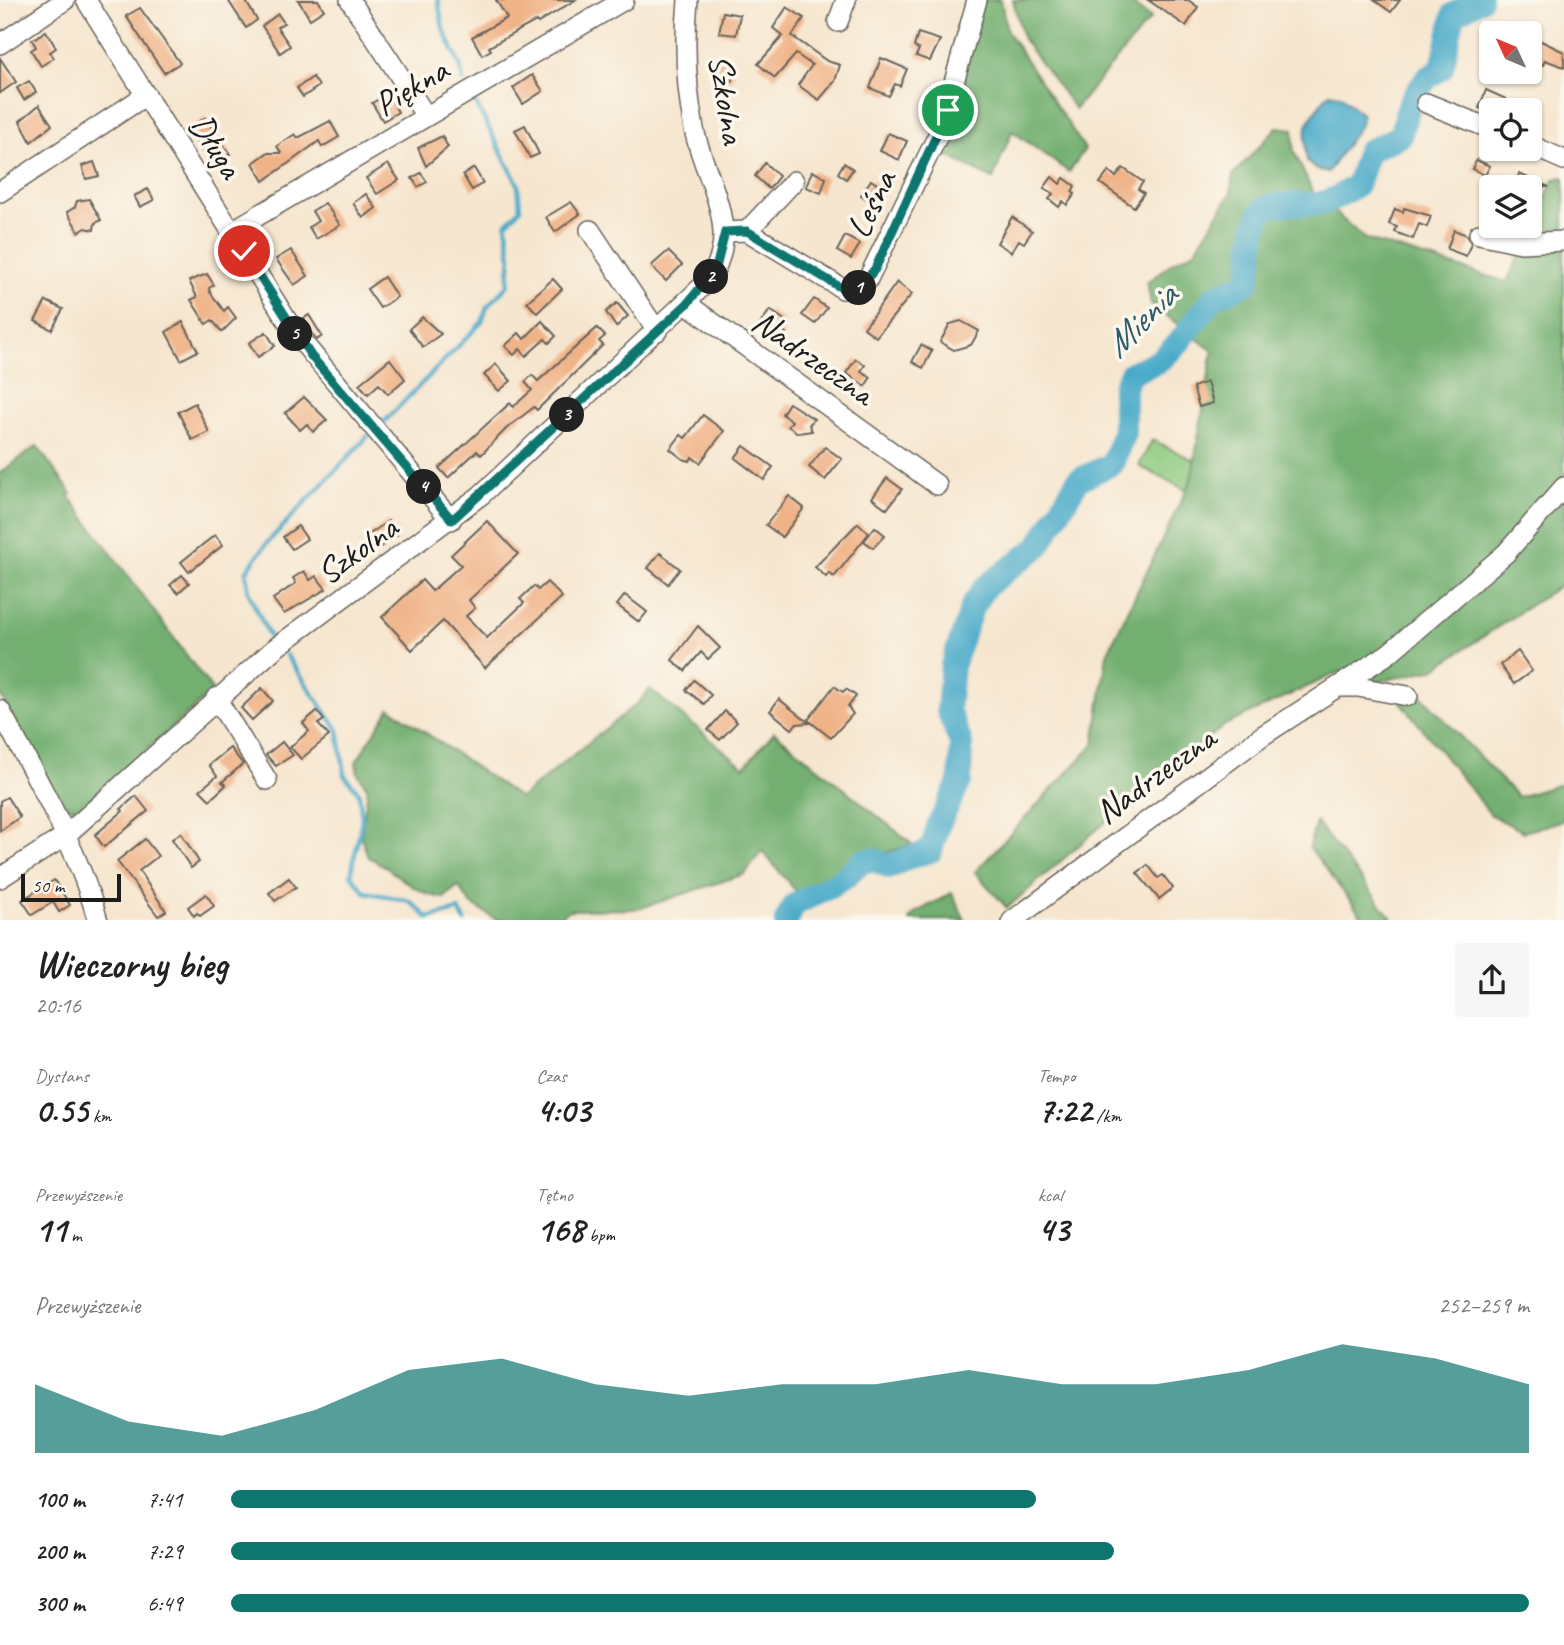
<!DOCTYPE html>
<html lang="pl">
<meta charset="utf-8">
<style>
body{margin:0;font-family:Caveat,sans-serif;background:#f6f6f6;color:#222;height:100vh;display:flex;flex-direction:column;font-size:26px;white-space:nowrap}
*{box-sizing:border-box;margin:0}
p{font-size:23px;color:#767676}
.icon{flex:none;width:38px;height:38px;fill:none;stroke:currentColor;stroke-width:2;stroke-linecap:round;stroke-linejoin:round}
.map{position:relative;height:920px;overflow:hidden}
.details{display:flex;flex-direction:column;background:#fff;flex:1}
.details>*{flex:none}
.needle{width:46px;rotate:314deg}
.tools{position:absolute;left:1479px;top:21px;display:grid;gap:14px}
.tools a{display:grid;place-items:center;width:63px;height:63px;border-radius:7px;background:#fff;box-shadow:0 2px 5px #0004;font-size:35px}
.scale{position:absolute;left:21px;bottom:18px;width:100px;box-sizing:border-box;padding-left:7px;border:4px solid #1c1c1c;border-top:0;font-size:19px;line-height:24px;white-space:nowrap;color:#1c1c1c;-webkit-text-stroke:5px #fbf7ec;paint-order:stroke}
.pin{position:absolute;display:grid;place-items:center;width:60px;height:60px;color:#fff;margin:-30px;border:4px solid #fff;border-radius:50%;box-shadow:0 2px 7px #0007}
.km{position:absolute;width:35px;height:35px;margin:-18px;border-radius:50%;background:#222;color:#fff;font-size:19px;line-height:35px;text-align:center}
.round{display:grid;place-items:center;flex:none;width:74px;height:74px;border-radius:7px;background:#f6f6f6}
.head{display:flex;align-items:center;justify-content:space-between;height:119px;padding:0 35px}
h1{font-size:38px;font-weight:600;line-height:52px}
.metrics{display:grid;grid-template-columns:repeat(3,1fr);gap:10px;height:119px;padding:7px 35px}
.metrics div{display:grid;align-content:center}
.metrics b{font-size:35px;font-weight:600}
.metrics small{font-size:19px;font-weight:400}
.metrics p{font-size:19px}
.chart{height:196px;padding:14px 35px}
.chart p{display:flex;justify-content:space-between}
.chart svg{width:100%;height:126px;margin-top:7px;fill:#0f766e;opacity:.7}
ul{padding:0 35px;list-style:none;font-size:23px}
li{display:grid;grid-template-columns:112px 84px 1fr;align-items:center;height:52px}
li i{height:18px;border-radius:9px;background:#0f766e}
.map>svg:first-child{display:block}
.green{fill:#8ecb81;stroke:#55744e;stroke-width:2}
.forest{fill:#72af6f;stroke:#476646;stroke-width:2}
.water{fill:#49aac9;stroke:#326372;stroke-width:2}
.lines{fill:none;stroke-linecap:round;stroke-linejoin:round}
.stream{stroke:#49aac9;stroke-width:4.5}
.river{stroke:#49aac9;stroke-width:24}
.building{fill:#f0b387}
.minor-casing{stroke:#68635b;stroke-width:22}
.minor{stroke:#fff;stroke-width:19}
.route-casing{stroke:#fff;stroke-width:14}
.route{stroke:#0f766e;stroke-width:9}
.labels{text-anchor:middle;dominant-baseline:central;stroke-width:7;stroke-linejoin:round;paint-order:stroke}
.street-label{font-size:35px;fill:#1c1c1c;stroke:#fbf7ec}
.water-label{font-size:37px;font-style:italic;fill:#305c6a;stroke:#fbf7ec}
</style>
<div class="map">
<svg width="1564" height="921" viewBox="0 0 1564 921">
<rect width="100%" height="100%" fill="#fbf7ec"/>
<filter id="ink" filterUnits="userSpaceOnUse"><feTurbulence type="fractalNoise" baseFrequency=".0143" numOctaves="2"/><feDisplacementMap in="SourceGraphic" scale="14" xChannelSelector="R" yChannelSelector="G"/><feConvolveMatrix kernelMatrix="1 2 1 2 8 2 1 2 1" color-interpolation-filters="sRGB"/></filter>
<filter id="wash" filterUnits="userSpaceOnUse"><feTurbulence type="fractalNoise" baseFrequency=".00686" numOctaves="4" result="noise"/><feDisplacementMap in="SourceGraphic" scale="28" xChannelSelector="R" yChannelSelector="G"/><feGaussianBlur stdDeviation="1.57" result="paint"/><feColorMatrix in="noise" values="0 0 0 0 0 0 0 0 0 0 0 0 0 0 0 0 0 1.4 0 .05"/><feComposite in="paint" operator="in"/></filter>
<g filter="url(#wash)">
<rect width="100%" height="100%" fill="#f6e6cf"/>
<polygon class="green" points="1152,440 1204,465 1190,492 1139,466"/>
<g class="forest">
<polygon points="983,0 1001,0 1007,31 1085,149 1069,172 1012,131 993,179 936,150"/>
<polygon points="1013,0 1126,0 1151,18 1075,109 1023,39"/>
<polygon points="1277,127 1293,129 1294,151 1313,193 1365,239 1507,282 1554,179 1564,177 1564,583 1434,669 1365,685 1339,672 1225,725 1139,793 1007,908 975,872 1094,744 1107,654 1191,480 1213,351 1151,304 1147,283 1173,262 1195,251 1231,193 1233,175"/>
<polygon points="37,446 72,494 69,496 213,691 81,808 62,807 0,694 0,473"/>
<path d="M650 689 744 767 774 732 912 844 876 857H864L800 896 762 851 745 874 638 909 570 910 554 920H497L471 904 458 886 444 898C411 894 396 869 368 857L361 836 368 789 358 774 356 762 390 708 520 798 640 701Z"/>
<polygon points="1421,695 1518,797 1564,783 1564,820 1524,832 1491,815 1401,702"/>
<polygon points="1316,822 1393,920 1365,920 1309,847"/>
<polygon points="952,893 965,920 909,920 915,913"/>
</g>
<path class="water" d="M1329 93 1341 95 1362 115V122L1328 172 1315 169 1307 162C1302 125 1307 121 1329 93Z"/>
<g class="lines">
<g class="stream">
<polyline points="438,0 443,28 460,65 463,81"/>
<polyline points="383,423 482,322 487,307 508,285 511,258 506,224 520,209 518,184 472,96"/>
<polyline points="270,638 249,593 246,572 267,543 368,436"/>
<polyline points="286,655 338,730 345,776 359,793 362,819 351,875 365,892 410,901 428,918 459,910 465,921"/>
</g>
<path class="river" d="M786 921 794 905 843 879 863 861 874 860 890 867 907 858 931 851 938 826 960 781 961 743 948 710 952 666 973 605 985 587 1038 547 1078 480 1112 464 1124 433V387L1131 373 1159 361 1177 345 1214 297 1247 283C1255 259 1250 232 1262 210 1278 199 1303 207 1322 203 1335 200 1345 192 1357 185L1368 151 1400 136 1410 102 1427 78 1442 68 1454 14 1480 0"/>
</g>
<g id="blocks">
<g class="building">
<polygon points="228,0 245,0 257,20 246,28"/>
<polygon points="298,0 318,0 324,10 310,19"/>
<polygon points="496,0 575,0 538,23 536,21 489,47 491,50 482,55 472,37 507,18"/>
<polygon points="1148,0 1188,0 1198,7 1186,26"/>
<polygon points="1374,0 1400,0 1391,12"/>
<polygon points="787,7 804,18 792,36 827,61 840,65 835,81 819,100 798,85 812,65 796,54 775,78 758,64 783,36 773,28"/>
<polygon points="140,8 180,63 164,73 126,16"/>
<polygon points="723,12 740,15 736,35 719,33"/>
<polygon points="278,14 284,23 277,27 290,46 280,53 262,26"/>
<polygon points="46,31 56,48 50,52 54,58 41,66 31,50 36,47 32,40"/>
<polygon points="918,33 940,40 930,61 916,56 919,49 914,47"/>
<polygon points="1535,38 1564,52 1564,67 1545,60 1543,65 1530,60"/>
<polygon points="0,58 16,82 0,93"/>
<polygon points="881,58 907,69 900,86 895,84 889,96 870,88"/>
<polygon points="718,59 734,61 732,81 715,79"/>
<polygon points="532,75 543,91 523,104 513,88"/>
<polygon points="313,77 319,86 303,97 297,88"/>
<polygon points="29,81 36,92 24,100 17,88"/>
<polygon points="1486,90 1506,99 1500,110 1491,110 1491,113 1479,108"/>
<polygon points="388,94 398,112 383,121 372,103"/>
<polygon points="39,105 52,125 31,142 20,121"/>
<polygon points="205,118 230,154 213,165 189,129"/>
<polygon points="330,121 339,137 322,147 319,141 264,181 253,163 267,153 281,153 277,146 295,134 298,138"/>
<polygon points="525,125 539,154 530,158 515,130"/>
<polygon points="888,133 907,141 899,160 880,151"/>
<polygon points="442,136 448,147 426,166 418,148"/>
<polygon points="1476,160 1490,166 1485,175 1472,169"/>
<polygon points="94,162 99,176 86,179 82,166"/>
<polygon points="765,163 779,176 769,189 755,176"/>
<polygon points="844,163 853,169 846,179 838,173"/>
<polygon points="388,164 399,180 377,194 366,178"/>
<polygon points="474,168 483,183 472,190 463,175"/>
<polygon points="1123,168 1143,182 1138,189 1144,193 1134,207 1100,183 1109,171 1116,177"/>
<polygon points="812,171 826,178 821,193 806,187"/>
<polygon points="421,173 427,182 418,187 412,178"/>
<polygon points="1519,174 1549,187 1513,187"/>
<polygon points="1052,177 1060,184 1064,178 1075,186 1072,192 1075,194 1067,205 1063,201 1059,207 1049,199 1053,194 1044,188"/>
<polygon points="871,180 884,189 874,204 861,195"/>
<polygon points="148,189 154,200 140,207 134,196"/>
<polygon points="366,194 376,208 363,218 353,203"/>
<polygon points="89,199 101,220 95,223 94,230 86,228 79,232 67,212 75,207 77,201"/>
<polygon points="571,202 580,214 555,232 546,217"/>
<polygon points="325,203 340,225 316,239 309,227 318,221 312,211"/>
<polygon points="1404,208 1431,216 1427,227 1419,224 1413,239 1395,232 1397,227 1389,224 1395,209 1403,212"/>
<polygon points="1012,217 1032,231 1024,243 1019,240 1011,252 997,243"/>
<polygon points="1454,230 1467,235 1471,243 1466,256 1447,249"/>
<polygon points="845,236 860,244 851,259 837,251"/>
<polygon points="291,250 308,276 294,285 276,259"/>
<polygon points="668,251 682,265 666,281 651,266"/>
<polygon points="207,274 214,285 209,288 210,292 224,311 228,307 236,318 222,332 212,320 206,324 191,300 197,297 189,281"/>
<polygon points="384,277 397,297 380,308 367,289"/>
<polygon points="553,279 562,289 537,313 527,302"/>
<polygon points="897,282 912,294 876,337 864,328"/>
<polygon points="814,299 827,308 815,324 802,315"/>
<polygon points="46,301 63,309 52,330 35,321"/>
<polygon points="617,303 628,316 616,327 606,312"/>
<polygon points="770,310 786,321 780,330 786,333 780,342 758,327"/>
<polygon points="309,315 322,336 317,340 301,320"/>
<polygon points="422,317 441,334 423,347 409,329"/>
<polygon points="542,321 556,336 549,343 545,339 526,356 520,349 514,355 505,346 519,333 524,339"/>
<polygon points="961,321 979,331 971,345 954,350 940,342 950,324"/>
<polygon points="183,322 198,351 181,360 166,332"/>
<polygon points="597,328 605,336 599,341 603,345 537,410 534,407 506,429 481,455 477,451 448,478 439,468 510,403 513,407 532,390 525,382 532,375 538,381"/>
<polygon points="266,332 275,346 258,357 249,343"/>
<polygon points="921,345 932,351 923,368 912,362"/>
<polygon points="390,359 405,379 388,394 379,384 368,394 359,384"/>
<polygon points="856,359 865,365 861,371 871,377 865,386 846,373"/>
<polygon points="496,364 511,381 499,391 484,375"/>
<polygon points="1207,382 1213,403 1199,407 1193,387"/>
<polygon points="304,397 327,420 313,432 307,424 300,430 285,413"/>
<polygon points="195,403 209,432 192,440 178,412"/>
<polygon points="789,403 814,419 809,425 812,431 798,433 788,426 792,421 782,414"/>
<polygon points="703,415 724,431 700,463 692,457 690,461 683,459 670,449 681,435 685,438"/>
<polygon points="744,446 773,467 764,480 735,458"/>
<polygon points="825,447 842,459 825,480 809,467"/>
<polygon points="887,478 902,489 887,509 872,498"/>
<polygon points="789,496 804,508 782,537 766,525"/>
<polygon points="388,521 398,534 377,550 367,536"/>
<polygon points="487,521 518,554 469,600 475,608 466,616 487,638 524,603 520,599 534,586 538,590 547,582 562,597 485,668 443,621 412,650 382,617 422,580 432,591 461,565 451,555"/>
<polygon points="858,523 869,533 834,577 829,573 826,577 815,567"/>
<polygon points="298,526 307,539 292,549 283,537"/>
<polygon points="875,527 885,535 873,548 864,541"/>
<polygon points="215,535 223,545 189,572 181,562"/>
<polygon points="660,553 680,569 668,584 648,568"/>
<polygon points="304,571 310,580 316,576 326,589 284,614 273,599 296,583 293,578"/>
<polygon points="182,575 189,583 178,593 170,585"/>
<polygon points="625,595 647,612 639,622 617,605"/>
<polygon points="698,626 720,648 708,659 701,652 685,671 672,660"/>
<polygon points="1518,651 1532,671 1514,684 1500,665"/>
<polygon points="694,680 711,695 704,704 686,690"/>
<polygon points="834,686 843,692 846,689 856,696 848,707 853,714 831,738 808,720"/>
<polygon points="262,688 273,701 252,720 241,708"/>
<polygon points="779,699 809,723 796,724 792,729 770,711"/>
<polygon points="317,711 324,720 318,724 329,736 301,759 290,747 309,731 303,723"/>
<polygon points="725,711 737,722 720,740 708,730"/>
<polygon points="282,742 293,755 276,766 266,755"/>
<polygon points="230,748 243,764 222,782 226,785 210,800 200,790 217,776 209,765"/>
<polygon points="136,796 148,811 104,847 95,835 123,811 121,809"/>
<polygon points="7,797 20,817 0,831 0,801"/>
<polygon points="181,833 199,862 191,868 172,839"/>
<polygon points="145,839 158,856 139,871 166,911 158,916 117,861"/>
<polygon points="1148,865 1158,878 1163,875 1173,888 1159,899 1137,873"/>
<polygon points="289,878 296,887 275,901 269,893"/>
<polygon points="54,880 70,905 59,912 53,902 32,915 22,900"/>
<polygon points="206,894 214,906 200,916 197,913 194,916 188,907"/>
</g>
</g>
</g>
<g filter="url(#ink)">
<use href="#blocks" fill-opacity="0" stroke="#68635b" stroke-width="2"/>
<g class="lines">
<g class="minor-casing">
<g id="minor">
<polyline points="86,0 295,333 451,520"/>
<polyline points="350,0 426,116"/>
<polyline points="838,22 846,0"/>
<polyline points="0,44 65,0"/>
<polyline points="1426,103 1491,129"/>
<polyline points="1530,145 1564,160"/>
<polyline points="0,192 146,95"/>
<polyline points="590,230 657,331"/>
<polyline points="232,231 624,0"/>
<polyline points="747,231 794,181"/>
<polyline points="725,232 747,231 843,289 859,288 867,281 941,129 977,0"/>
<polyline points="1479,234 1521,243 1564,241"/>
<polyline points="687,304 937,485"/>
<polyline points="1340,687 1358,687 1408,696"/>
<polyline points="216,698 267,780"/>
<path d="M0 710C36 778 77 845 98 921"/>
<path d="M0 878 65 836 274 649 481 495 707 282C745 232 705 181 694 129 686 87 684 42 688 0"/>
<polyline points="1012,921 1262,736 1388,654 1506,553 1564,487"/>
</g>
</g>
<use href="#minor" class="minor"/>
</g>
</g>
<g class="lines" filter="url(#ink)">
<g class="route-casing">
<polyline id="route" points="244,251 311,356 452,520 687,304 716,268 725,232 747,231 843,289 859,288 875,269 948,110"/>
</g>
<use href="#route" class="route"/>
</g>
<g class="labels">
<g class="street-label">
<text transform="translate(411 87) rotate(-31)">Piękna</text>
<text transform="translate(727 99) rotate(81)">Szkolna</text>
<text transform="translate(216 146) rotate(58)">Długa</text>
<text transform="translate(871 204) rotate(-64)">Leśna</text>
<text transform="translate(813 357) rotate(35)">Nadrzeczna</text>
<text transform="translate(357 550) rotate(-36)">Szkolna</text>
<text transform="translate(1155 775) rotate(-36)">Nadrzeczna</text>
</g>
<g class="water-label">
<text transform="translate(1140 320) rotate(-45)">Mienia</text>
</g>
</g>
</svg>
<div class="tools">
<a><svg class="needle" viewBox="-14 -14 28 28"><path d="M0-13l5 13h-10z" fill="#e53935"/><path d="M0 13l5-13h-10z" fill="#767676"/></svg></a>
<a><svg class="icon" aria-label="locate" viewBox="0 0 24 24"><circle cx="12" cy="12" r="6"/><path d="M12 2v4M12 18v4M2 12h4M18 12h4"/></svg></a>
<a><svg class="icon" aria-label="layers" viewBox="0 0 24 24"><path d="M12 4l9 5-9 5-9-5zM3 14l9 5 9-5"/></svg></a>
</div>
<div class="scale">50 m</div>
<div class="pin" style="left:948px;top:110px;background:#1e9e55"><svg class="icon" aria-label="arrive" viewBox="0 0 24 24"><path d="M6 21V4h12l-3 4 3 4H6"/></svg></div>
<div class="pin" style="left:244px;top:251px;background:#d93025"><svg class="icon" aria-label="check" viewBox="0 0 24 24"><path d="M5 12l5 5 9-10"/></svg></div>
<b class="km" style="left:859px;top:288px">1</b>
<b class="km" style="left:711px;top:277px">2</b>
<b class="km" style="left:567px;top:415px">3</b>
<b class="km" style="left:424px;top:487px">4</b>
<b class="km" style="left:295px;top:334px">5</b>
</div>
<section class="details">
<div class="head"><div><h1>Wieczorny bieg</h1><p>20:16</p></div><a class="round"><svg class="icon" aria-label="share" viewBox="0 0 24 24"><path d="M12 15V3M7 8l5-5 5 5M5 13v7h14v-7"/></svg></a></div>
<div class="metrics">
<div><p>Dystans</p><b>0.55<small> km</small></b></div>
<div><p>Czas</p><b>4:03</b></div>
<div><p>Tempo</p><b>7:22<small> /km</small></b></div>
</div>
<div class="metrics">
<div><p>Przewyższenie</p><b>11<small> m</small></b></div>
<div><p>Tętno</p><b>168<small> bpm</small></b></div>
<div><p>kcal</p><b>43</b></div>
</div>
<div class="chart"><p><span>Przewyższenie</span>252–259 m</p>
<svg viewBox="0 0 160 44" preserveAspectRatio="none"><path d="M0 44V20L10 33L20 38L30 29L40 15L50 11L60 20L70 24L80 20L90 20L100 15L110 20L120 20L130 15L140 6L150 11L160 20V44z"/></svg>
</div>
<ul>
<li><b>100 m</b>7:41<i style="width:62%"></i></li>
<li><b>200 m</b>7:29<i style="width:68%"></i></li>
<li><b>300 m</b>6:49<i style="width:100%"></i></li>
</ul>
</section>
